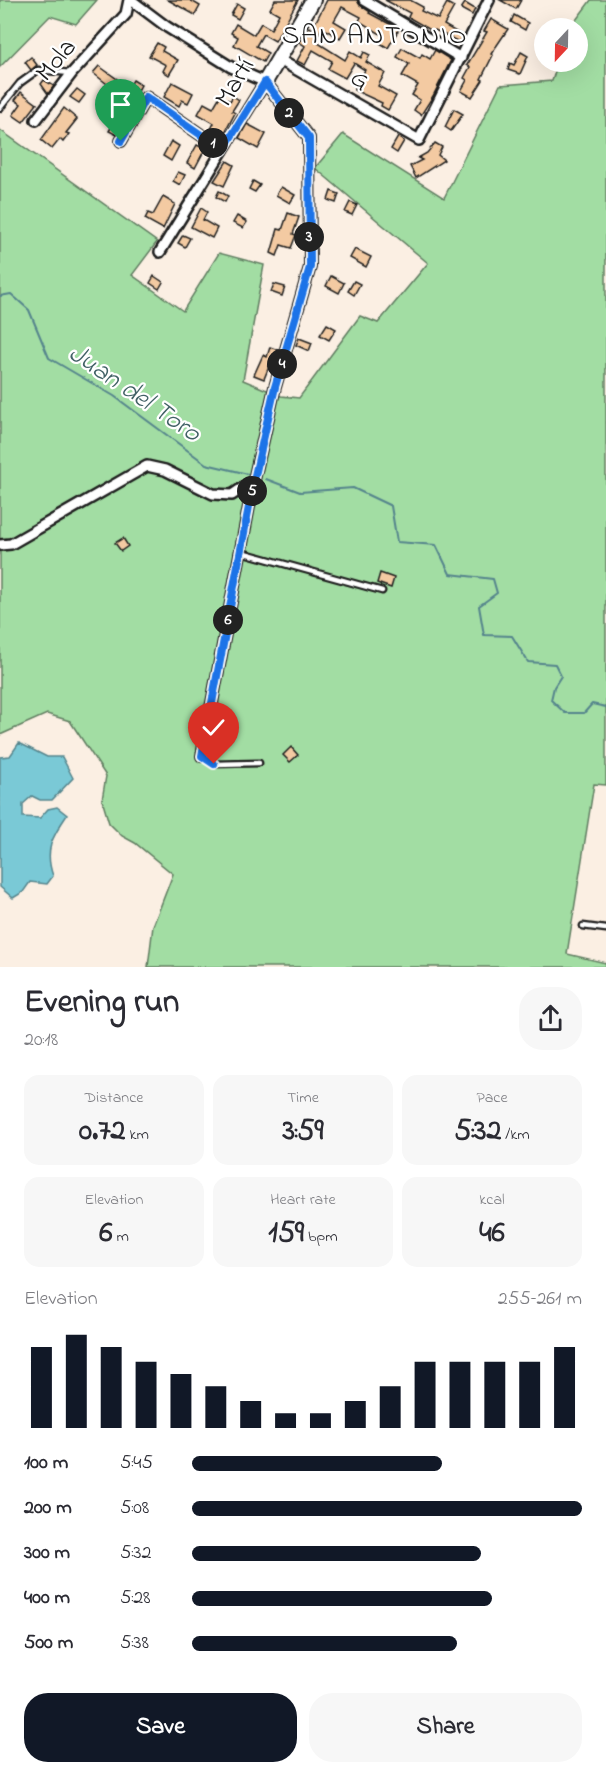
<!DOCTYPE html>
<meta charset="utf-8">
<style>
body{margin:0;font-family:"Indie Flower",sans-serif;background:#f7f7f7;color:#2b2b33;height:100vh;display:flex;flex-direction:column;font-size:22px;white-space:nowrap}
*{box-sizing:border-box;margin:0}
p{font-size:20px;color:#7c7c81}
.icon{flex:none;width:33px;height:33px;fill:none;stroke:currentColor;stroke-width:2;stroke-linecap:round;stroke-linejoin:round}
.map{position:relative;height:967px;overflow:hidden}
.details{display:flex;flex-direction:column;background:#fff;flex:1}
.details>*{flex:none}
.needle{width:39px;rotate:202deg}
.controls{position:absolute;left:534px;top:18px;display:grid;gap:12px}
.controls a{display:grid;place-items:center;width:54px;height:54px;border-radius:50%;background:#fff;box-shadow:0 6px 24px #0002;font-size:30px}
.pin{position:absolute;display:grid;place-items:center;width:51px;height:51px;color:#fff;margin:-62px -26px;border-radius:50% 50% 50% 0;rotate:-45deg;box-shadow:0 0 6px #0007}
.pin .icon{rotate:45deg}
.km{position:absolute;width:30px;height:30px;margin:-15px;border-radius:50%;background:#222;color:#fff;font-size:16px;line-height:30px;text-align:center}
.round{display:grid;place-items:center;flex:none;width:63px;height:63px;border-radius:24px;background:#f7f7f7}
.head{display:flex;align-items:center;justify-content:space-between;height:102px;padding:0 24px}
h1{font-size:33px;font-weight:800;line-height:45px}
.metrics{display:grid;grid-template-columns:repeat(3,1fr);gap:9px;height:102px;padding:6px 24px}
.metrics div{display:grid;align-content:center;border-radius:15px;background:#f7f7f7;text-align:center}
.metrics b{font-size:30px;font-weight:800}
.metrics small{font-size:16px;font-weight:400}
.metrics p{font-size:16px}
.chart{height:168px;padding:12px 24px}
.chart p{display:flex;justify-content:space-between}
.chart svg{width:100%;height:108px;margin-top:6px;stroke:#111827;stroke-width:6}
.primary-button{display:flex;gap:12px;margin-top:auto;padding:12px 24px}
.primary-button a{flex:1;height:69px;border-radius:24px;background:#111827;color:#fff;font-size:24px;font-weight:800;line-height:69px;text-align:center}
.primary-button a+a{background:#f7f7f7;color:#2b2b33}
ul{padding:0 24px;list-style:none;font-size:20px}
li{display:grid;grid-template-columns:96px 72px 1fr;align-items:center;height:45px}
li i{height:15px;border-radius:8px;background:#111827}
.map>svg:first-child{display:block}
.green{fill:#a2dda3;stroke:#5f7c60;stroke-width:1.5}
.water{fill:#7ac9d6;stroke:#54848c;stroke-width:1.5}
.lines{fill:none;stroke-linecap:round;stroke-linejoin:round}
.stream{stroke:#54848c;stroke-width:2}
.building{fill:#f3caa2;stroke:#1c1c1c;stroke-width:1.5}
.lane-casing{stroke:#1c1c1c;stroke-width:9}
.street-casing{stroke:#1c1c1c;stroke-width:14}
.secondary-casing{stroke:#1c1c1c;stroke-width:18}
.lane{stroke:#fff;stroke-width:4.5}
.street{stroke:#fff;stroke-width:9}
.secondary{stroke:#fff;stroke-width:14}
.route-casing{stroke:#fff;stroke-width:12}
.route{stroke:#1a73e8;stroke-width:8}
.labels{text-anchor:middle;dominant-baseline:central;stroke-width:4.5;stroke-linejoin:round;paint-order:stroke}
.street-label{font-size:26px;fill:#1c1c1c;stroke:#fff}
.neighbourhood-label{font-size:27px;letter-spacing:1.5px;fill:#1c1c1c;stroke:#fff}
.water-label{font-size:27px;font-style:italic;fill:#426166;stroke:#fff}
</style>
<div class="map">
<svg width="606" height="967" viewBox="0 0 606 967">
<rect width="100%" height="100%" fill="#fbefe3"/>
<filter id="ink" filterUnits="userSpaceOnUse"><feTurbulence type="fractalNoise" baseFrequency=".0167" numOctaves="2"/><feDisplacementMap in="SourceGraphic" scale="12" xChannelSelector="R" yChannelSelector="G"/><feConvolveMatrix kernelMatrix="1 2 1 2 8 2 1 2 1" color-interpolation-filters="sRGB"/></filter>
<g filter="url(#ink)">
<g class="green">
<polygon points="0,0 97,0 76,24 50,16 0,67"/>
<polygon points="591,0 606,0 606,785 594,784 567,954 606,963 606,967 148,967 153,926 173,874 135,843 122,836 109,823 102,800 106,776 70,721 47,714 0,735 0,130 157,242 132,275 183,311 219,253 264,265 243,380 281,396 299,398 360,316 378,323 428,263 315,168 343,134 444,198 500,85 552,81 558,62 578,62 578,28 570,28"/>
</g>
<path class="water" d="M19 743 47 757H62L73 778 52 800H40L32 796 23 804V817L40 818 48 809 57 807 67 815C52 837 44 850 53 876L47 884 30 882 23 892 13 898 0 887V757L10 756Z"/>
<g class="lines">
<g class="stream">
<polyline points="0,296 11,294 29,310 49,358 114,396 206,464 248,474"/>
<polyline points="266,479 300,492 353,488 391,506 397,542 436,545 450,574 493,579 497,593 479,606 484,635 512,636 528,662 555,664 561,676 554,687 551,700 565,713 584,713 592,704 606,707"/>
</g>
</g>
<g class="building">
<polygon points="168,0 190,0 200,6 195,15"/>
<polygon points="275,0 298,0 275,41 263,34 256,46 268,53 263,62 234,45 238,37 231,33 236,24 254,35 261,23 271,29 279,14 270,9"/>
<polygon points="327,0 357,0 360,5 370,12 369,13 399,29 388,48 380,43 384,36 359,21 361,17 342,7 334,21 346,28 340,38 322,28 315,41 345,60 350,51 361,58 364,52 370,55 366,62 385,73 378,86 396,96 388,110 381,106 382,103 354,90 365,70 354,63 345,78 328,69 332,61 313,50 305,65 297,61 305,46 299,42 309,27 312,29"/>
<polygon points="385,0 410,0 423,7 421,11 438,19 447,3 454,7 444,25 463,36 459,42 435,30 434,32 408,17 410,13"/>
<polygon points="500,0 521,0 516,9"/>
<polygon points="465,3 475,9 472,15 461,9"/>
<polygon points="237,4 244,8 238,19 231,15"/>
<polygon points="514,15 528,23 525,30 511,22"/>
<polygon points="491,19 508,29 491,54 493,55 481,79 483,80 472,97 461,91 467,80 464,78 470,67 467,65 487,32 484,31"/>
<polygon points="157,43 164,47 162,51 178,60 169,75 163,71 166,65 149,56"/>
<polygon points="402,48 420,58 422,54 430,59 435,50 451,60 433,96 421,115 414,110 420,100 412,95 418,85 402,76 409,64 397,57"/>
<polygon points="521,52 528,56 520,74 508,70 510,63 514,65"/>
<polygon points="31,57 37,65 31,70 25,62"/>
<polygon points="99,66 117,79 111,87 93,73"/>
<polygon points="44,80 54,86 48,94 41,84"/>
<polygon points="133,80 141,85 136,94 128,89"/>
<polygon points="172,82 193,93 188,103 182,100 179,106 164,97"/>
<polygon points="77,89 85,95 79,103 70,97"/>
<polygon points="21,92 37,104 23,122 13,115 21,104 15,100"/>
<polygon points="220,96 230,101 233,96 239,100 232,111 235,113 223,136 211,129 214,123 198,114 204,103 213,108"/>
<polygon points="64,108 77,119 66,133 69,134 63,142 60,139 52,149 41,140"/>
<polygon points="454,109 463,114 451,131 445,127"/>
<polygon points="120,112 128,116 117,135 109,131"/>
<polygon points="247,124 266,134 258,149 239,138"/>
<polygon points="398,137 404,141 397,153 391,149"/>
<polygon points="171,141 179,146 171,161 163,156"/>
<polygon points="435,143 442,147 438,155 444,160 416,178 410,166 422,160 418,158 427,153"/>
<polygon points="197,145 205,149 195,168 187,163"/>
<polygon points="227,161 234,165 224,186 214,181"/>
<polygon points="178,172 185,175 180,185 173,181"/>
<polygon points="253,181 260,185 255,192 249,189"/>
<polygon points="281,187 295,195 290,203 276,195"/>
<polygon points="219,191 228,196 225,202 216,197"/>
<polygon points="331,191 339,194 336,203 328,200"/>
<polygon points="163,197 175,204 163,229 145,219 148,213 153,215"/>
<polygon points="350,202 357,205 352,215 345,212"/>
<polygon points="201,208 207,212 203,220 217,228 212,238 191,227"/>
<polygon points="288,213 299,217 293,234 296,235 291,248 281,245 277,256 271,253 278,229 282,230"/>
<polygon points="237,216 247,222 243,228 233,223"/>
<polygon points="183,235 190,238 185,247 178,243"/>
<polygon points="355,249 371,257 366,267 350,258"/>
<polygon points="154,276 163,282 159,289 150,283"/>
<polygon points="331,276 344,283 339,293 326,286"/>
<polygon points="354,281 360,284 354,295 348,291"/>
<polygon points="274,284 285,287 282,296 271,292"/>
<polygon points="327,324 336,329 329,340 320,335"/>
<polygon points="299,338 312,343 309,351 296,345"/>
<polygon points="270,347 278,350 273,365 270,364 264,379 254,375 263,355 267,357"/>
<polygon points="123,538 128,546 121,551 115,543"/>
<polygon points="380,573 394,578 391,588 377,583"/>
<polygon points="291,747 298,755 290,762 283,755"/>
</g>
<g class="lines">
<g class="lane-casing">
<g id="lane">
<polyline points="0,108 20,83 38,70 71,73"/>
<polyline points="241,552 382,591"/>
<polyline points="202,756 214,764 259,763"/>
<polyline points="583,926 606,929"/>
</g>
</g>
<g class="street-casing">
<g id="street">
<polyline points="131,0 167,27 231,67 265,82 309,138 310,267 275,387 254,480 202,756"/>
<polyline points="364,0 461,58"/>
<polyline points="278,59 419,140 489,0"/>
<polyline points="36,120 72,73 126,14 129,0"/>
<polyline points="121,141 146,97 223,150"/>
<polyline points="160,252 265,82"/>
<polyline points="0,545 11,544 147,466 165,470 213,494 232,495 254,480"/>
</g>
</g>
<g class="secondary-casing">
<polyline id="secondary" points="265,82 313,0"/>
</g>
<use href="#lane" class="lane"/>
<use href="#street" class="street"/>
<use href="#secondary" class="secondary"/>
</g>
</g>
<g class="lines" filter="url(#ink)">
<g class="route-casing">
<polyline id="route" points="121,141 146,97 223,150 265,82 309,138 310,267 275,387 254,480 202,756 214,764"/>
</g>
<use href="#route" class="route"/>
</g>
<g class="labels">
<g class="street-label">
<text transform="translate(57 61) rotate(-50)">Mola</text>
<text transform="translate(359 81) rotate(30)">G</text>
<text transform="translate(236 83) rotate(-59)">Martí</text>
</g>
<g class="neighbourhood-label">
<text x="375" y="36">SAN ANTONIO</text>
</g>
<g class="water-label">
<text transform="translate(134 394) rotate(34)">Juan del Toro</text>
</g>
</g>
</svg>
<div class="controls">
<a><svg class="needle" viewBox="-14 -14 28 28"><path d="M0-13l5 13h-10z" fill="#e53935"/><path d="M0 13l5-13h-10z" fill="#7c7c81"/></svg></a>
</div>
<div class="pin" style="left:121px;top:141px;background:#1e9e55"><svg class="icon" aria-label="arrive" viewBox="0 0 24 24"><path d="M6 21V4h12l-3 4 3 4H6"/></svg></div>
<div class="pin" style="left:214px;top:764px;background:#d93025"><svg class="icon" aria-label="check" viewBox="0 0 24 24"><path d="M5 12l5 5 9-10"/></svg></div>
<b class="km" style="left:213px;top:143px">1</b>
<b class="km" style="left:289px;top:113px">2</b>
<b class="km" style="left:309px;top:237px">3</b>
<b class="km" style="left:282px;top:364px">4</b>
<b class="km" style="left:252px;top:491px">5</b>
<b class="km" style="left:228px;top:620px">6</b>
</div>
<section class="details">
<div class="head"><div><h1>Evening run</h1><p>20:18</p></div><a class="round"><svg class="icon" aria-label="share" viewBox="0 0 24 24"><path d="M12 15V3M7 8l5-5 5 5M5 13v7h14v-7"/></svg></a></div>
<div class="metrics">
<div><p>Distance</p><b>0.72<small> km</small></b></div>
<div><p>Time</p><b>3:59</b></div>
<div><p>Pace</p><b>5:32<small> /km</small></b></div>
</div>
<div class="metrics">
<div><p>Elevation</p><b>6<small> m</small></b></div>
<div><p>Heart rate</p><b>159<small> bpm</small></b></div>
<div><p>kcal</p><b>46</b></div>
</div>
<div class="chart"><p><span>Elevation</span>255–261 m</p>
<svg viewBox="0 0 160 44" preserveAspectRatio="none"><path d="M5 44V11M15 44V6M25 44V11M35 44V17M45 44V22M55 44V27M65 44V33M75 44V38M85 44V38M95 44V33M105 44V27M115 44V17M125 44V17M135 44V17M145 44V17M155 44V11"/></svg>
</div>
<ul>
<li><b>100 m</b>5:45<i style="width:64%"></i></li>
<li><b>200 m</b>5:08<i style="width:100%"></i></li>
<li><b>300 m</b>5:32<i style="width:74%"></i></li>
<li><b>400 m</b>5:28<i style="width:77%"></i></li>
<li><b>500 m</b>5:38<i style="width:68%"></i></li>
</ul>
<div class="primary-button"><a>Save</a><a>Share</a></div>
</section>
